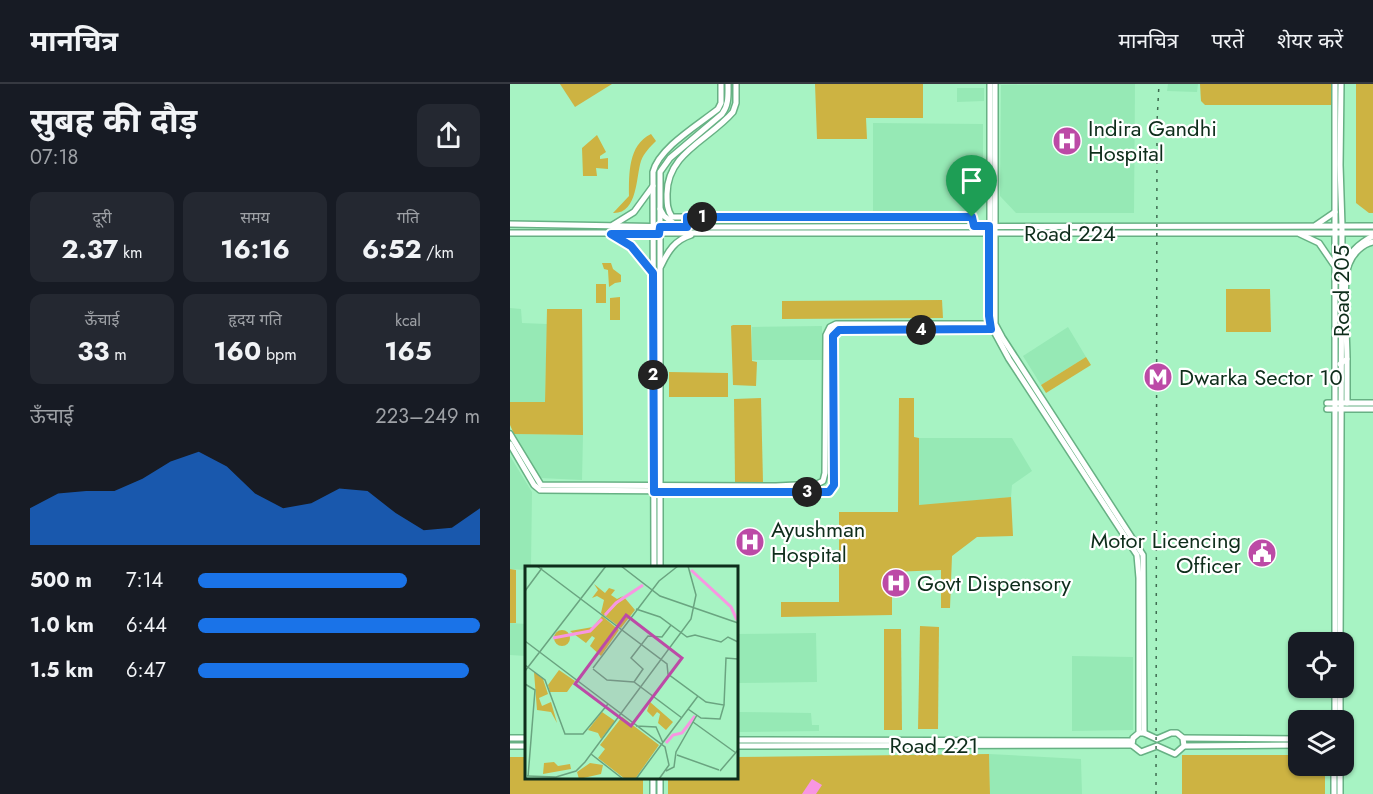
<!DOCTYPE html>
<html lang="hi">
<meta charset="utf-8">
<style>
body{margin:0;font-family:Jost,"Noto Sans Devanagari",sans-serif;background:#242831;color:#f1f3f6;height:100vh;display:flex;flex-direction:column;font-size:22px;white-space:nowrap}
*{box-sizing:border-box;margin:0}
p{font-size:20px;color:#9ea1a6}
.icon{flex:none;width:33px;height:33px;fill:none;stroke:currentColor;stroke-width:2;stroke-linecap:round;stroke-linejoin:round}
.map{position:relative;flex:1;overflow:hidden}
.panel{display:flex;flex-direction:column;background:#171b24;width:510px}
.panel>*{flex:none}
.controls{position:absolute;left:778px;top:548px;display:grid;gap:12px}
.controls a{display:grid;place-items:center;width:66px;height:66px;border-radius:12px;background:#171b24;box-shadow:0 2px 4px #0004;font-size:30px}
.pin{position:absolute;display:grid;place-items:center;width:51px;height:51px;color:#fff;margin:-62px -26px;border-radius:50% 50% 50% 0;rotate:-45deg;box-shadow:0 0 6px #0007}
.pin .icon{rotate:45deg}
.km{position:absolute;width:30px;height:30px;margin:-15px;border-radius:50%;background:#222;color:#fff;font-size:16px;line-height:30px;text-align:center}
.round{display:grid;place-items:center;flex:none;width:63px;height:63px;border-radius:12px;background:#242831}
.summary{display:flex;align-items:center;justify-content:space-between;height:102px;padding:0 30px}
h1{font-size:33px;font-weight:700;line-height:45px}
.stats{display:grid;grid-template-columns:repeat(3,1fr);gap:9px;height:102px;padding:6px 30px}
.stats div{display:grid;align-content:center;border-radius:12px;background:#242831;text-align:center}
.stats b{font-size:26px;font-weight:700}
.stats small{font-size:16px;font-weight:400}
.stats p{font-size:16px}
.chart{height:168px;padding:12px 30px}
.chart p{display:flex;justify-content:space-between}
.chart svg{width:100%;height:108px;margin-top:6px;fill:#1a73e8;opacity:.7}
ul{padding:0 30px;list-style:none;font-size:20px}
li{display:grid;grid-template-columns:96px 72px 1fr;align-items:center;height:45px}
li i{height:15px;border-radius:8px;background:#1a73e8}
header{display:flex;align-items:center;gap:36px;box-sizing:border-box;height:84px;padding:0 30px;background:#171b24;border-bottom:2px solid #363941}
header strong{font-size:28px}
nav{display:flex;gap:33px;margin-inline-start:auto;font-size:21px}
main{display:flex;flex:1;min-height:0}
.map>svg:first-child{display:block}
.built{fill:#96e9b5}
.green{fill:#cdb342}
.water{fill:#f896e2}
.lines{fill:none;stroke-linecap:round;stroke-linejoin:round}
.secondary-casing{stroke:#67b184;stroke-width:8}
.secondary{stroke:#fff;stroke-width:5}
.rail{stroke:#3e6c50;stroke-width:1.5;stroke-dasharray:3 6;stroke-linecap:butt}
.route-casing{stroke:#fff;stroke-width:12}
.route{stroke:#1a73e8;stroke-width:8}
.labels{text-anchor:middle;dominant-baseline:central;stroke-width:4.5;stroke-linejoin:round;paint-order:stroke}
.poi-label{font-size:22px;fill:#0e2d1b;stroke:#fff;text-anchor:start}
.street-label{font-size:22px;fill:#0e2d1b;stroke:#fff}
.inset-river{fill:none;stroke:#f896e2;stroke-width:3}
.inset-road{fill:none;stroke:#6aa480;stroke-width:1.5}
.view{fill:#bc4aa6;fill-opacity:0.15;stroke:#bc4aa6;stroke-width:3}
.inset-edge{fill:none;stroke:#0e2d1b;stroke-width:3}
</style>
<header>
<strong>मानचित्र</strong>
<nav><a>मानचित्र</a><a>परतें</a><a>शेयर करें</a></nav>
</header>
<main>
<section class="panel">
<div class="summary"><div><h1>सुबह की दौड़</h1><p>07:18</p></div><a class="round"><svg class="icon" aria-label="share" viewBox="0 0 24 24"><path d="M12 15V3M7 8l5-5 5 5M5 13v7h14v-7"/></svg></a></div>
<div class="stats">
<div><p>दूरी</p><b>2.37<small> km</small></b></div>
<div><p>समय</p><b>16:16</b></div>
<div><p>गति</p><b>6:52<small> /km</small></b></div>
</div>
<div class="stats">
<div><p>ऊँचाई</p><b>33<small> m</small></b></div>
<div><p>हृदय गति</p><b>160<small> bpm</small></b></div>
<div><p>kcal</p><b>165</b></div>
</div>
<div class="chart"><p><span>ऊँचाई</span>223–249 m</p>
<svg viewBox="0 0 160 44" preserveAspectRatio="none"><path d="M0 44V29L10 23L20 22L30 22L40 17L50 10L60 6L70 12L80 23L90 29L100 27L110 21L120 22L130 31L140 38L150 37L160 29V44z"/></svg>
</div>
<ul>
<li><b>500 m</b>7:14<i style="width:74%"></i></li>
<li><b>1.0 km</b>6:44<i style="width:100%"></i></li>
<li><b>1.5 km</b>6:47<i style="width:96%"></i></li>
</ul>
</section>
<div class="map">
<svg width="863" height="710" viewBox="0 0 863 710">
<rect width="100%" height="100%" fill="#a7f3c3"/>
<g class="built">
<polygon points="625,0 624,129 506,129 490,112 491,1"/>
<polygon points="658,0 688,0 687,8 657,7"/>
<polygon points="447,4 474,4 474,17 447,18"/>
<polygon points="363,39 473,40 473,113 459,128 363,128"/>
<polygon points="0,224 11,225 12,239 37,240 35,318 0,318"/>
<polygon points="312,242 312,276 242,276 242,243"/>
<polygon points="558,243 576,273 531,301 513,272"/>
<polygon points="4,350 73,351 72,396 30,394"/>
<polygon points="409,354 502,354 522,387 502,401 501,413 409,422"/>
<polygon points="0,372 22,408 21,483 16,484 16,486 0,485"/>
<polygon points="0,539 16,540 16,572 0,571"/>
<polygon points="306,549 307,598 227,599 227,550"/>
<polygon points="562,572 623,573 623,646 562,647"/>
<polygon points="227,628 301,629 302,641 309,641 309,647 227,648"/>
<polygon points="479,670 571,675 572,710 480,710"/>
</g>
<g class="green">
<polygon points="50,0 102,0 65,23"/>
<polygon points="305,0 413,0 413,34 356,34 357,55 307,55"/>
<polygon points="690,0 825,0 825,21 695,21 691,17"/>
<polygon points="846,0 863,0 863,129 859,129 846,119"/>
<path d="M141 50 146 57C140 63 134 69 131 77 126 92 128 130 103 129L119 112C119 90 118 61 141 50Z"/>
<polygon points="87,51 96,68 90,72 90,75 98,74 98,85 86,84 87,92 73,92 72,64"/>
<polygon points="92,179 101,179 103,185 111,191 111,198 105,199 99,203 98,186 94,185"/>
<rect x="86" y="200" width="10" height="19"/>
<polygon points="716,205 760,205 761,248 716,248"/>
<polygon points="110,213 110,236 100,236 100,214"/>
<polygon points="432,216 433,234 272,235 272,217"/>
<polygon points="37,225 72,225 73,351 4,350 0,341 0,318 35,318"/>
<polygon points="223,241 241,241 242,277 247,278 246,302 223,301 221,242"/>
<polygon points="576,273 581,281 536,309 531,301"/>
<polygon points="159,288 218,289 218,313 159,313"/>
<polygon points="251,314 253,398 225,398 224,315"/>
<polygon points="389,314 404,314 404,353 409,354 409,421 501,413 503,452 467,453 442,472 440,524 431,524 431,486 382,488 382,531 271,533 271,518 329,518 329,428 388,428"/>
<polygon points="0,485 6,486 6,539 0,539"/>
<polygon points="410,542 429,543 428,645 408,645"/>
<polygon points="374,545 391,545 392,646 374,646"/>
<polygon points="479,670 480,710 158,710 158,694 226,694 227,673"/>
<polygon points="672,671 789,671 789,681 815,681 815,710 672,710"/>
<polygon points="0,673 16,673 16,694 133,694 133,710 0,710"/>
</g>
<polygon class="water" points="302,695 312,701 306,710 292,710"/>
<g class="lines">
<g class="secondary-casing">
<g id="secondary">
<path d="M226 0V19L223 28C199 56 157 69 157 110 157 119 157 126 162 133H460L463 134 464 143"/>
<polyline points="480,0 480,240 499,275 627,471 629,494 629,649 623,654 622,661 631,668 647,662 665,670 674,662 673,654 667,649 661,649 647,655 634,649 629,649"/>
<polyline points="485,0 485,240 492,253 633,471 634,649"/>
<polyline points="150,125 154,132 166,141"/>
<polyline points="0,140 170,143 863,142"/>
<polyline points="103,141 124,128 143,102"/>
<polyline points="806,141 825,128"/>
<polyline points="0,149 863,149"/>
<polyline points="790,150 809,159 824,181"/>
<path d="M103 151C121 159 131 172 142 187"/>
<path d="M151 182C158 167 165 156 181 151"/>
<path d="M832 184C839 169 848 160 863 152"/>
<polyline points="837,275 837,319"/>
<path d="M830 280 837 275C837 253 832 197 839 180 843 169 853 160 863 158"/>
<polyline points="817,319 863,319"/>
<polyline points="817,325 863,325"/>
<polyline points="0,350 31,401 266,402 307,400 313,397 315,389 316,251 320,243 326,240 481,240"/>
<polyline points="0,360 24,401 30,406 319,408 323,401 323,252 329,246 482,245"/>
<path d="M144 484 143 88C149 64 188 41 208 25L211 19V0"/>
<path d="M150 484V88L160 74 212 30C219 21 218 11 218 0"/>
<polyline points="825,558 825,0"/>
<polyline points="830,558 832,142 830,81 831,0"/>
<polyline points="825,603 825,636"/>
<polyline points="830,603 830,636"/>
<polyline points="0,654 16,654"/>
<polyline points="673,654 789,655"/>
<polyline points="226,656 622,657"/>
<polyline points="0,662 16,662"/>
<polyline points="226,662 622,661"/>
<polyline points="674,662 789,661"/>
<polyline points="143,710 143,694"/>
<polyline points="150,710 150,694"/>
<polyline points="824,710 824,681"/>
<polyline points="830,710 830,681"/>
</g>
</g>
<use href="#secondary" class="secondary"/>
<polyline class="rail" points="646,710 647,38 649,0"/>
</g>
<g class="lines">
<g class="route-casing">
<polygon id="route" points="177,133 462,133 464,142 479,142 479,232 481,245 329,246 323,252 324,401 319,408 144,408 143,189 121,162 101,150 149,150 150,143 177,143"/>
</g>
<use href="#route" class="route"/>
</g>
<defs>
<g id="hospital-disc" transform="scale(1.5)"><circle r="9.5" fill="#bc4aa6" stroke="#fff"/><path d="M-5-5h3v3.5h4V-5h3V5h-3V1.5h-4V5h-3Z" fill="#fff"/></g>
<g id="metro-disc" transform="scale(1.5)"><circle r="9.5" fill="#bc4aa6" stroke="#fff"/><path d="M-5.5 5V-5H-3L0 0L3-5H5.5V5H3V-.5L0 4L-3-.5V5Z" fill="#fff"/></g>
<g id="civic-disc" transform="scale(1.5)"><circle r="9.5" fill="#bc4aa6" stroke="#fff"/><path d="M-.6-6.5H3V-4.5H.6V-3L4-1V1h2V6H-6V1h2V-1L-.6-3ZM-1.2 2.5V6h2.4V2.5Z" fill="#fff"/></g>
</defs>
<g fill-rule="evenodd">
<use href="#hospital-disc" x="557" y="57"/>
<use href="#metro-disc" x="648" y="293"/>
<use href="#hospital-disc" x="240" y="458"/>
<use href="#civic-disc" x="752" y="469"/>
<use href="#hospital-disc" x="386" y="499"/>
</g>
<g class="labels">
<g class="poi-label">
<text x="578" y="44">Indira Gandhi<tspan x="578" dy="25">Hospital</tspan></text>
<text x="669" y="293">Dwarka Sector 10</text>
<text x="261" y="445">Ayushman<tspan x="261" dy="25">Hospital</tspan></text>
<text x="731" y="456" text-anchor="end">Motor Licencing<tspan x="731" dy="25">Officer</tspan></text>
<text x="407" y="499">Govt Dispensory</text>
</g>
<g class="street-label">
<text x="560" y="149">Road 224</text>
<text transform="translate(831 207) rotate(-90)">Road 205</text>
<text x="424" y="661">Road 221</text>
</g>
</g>
<g transform="translate(15 482)">
<rect width="213" height="213" fill="#a7f3c3"/>
<path d="M69 18 80 27 84 22 90 24 86 29 92 33 98 30 79 50 76 47 79 34 72 30 67 32 73 24ZM99 31 110 44 96 62 80 50ZM77 50 94 64 76 90 65 80 70 72 67 70 61 77 45 65 68 61ZM29 72a8 8 0 1 1 16 0a8 8 0 1 1-16 0ZM34 104 50 115 42 126H25L23 119ZM9 106 18 113 23 128 14 132 17 140 26 136 32 157 26 146 12 144ZM125 136 148 156 141 164 133 157 135 148 132 146 128 151 122 145ZM77 146 90 155 76 173 73 167 63 164ZM97 151 134 179 110 213H100L73 192 80 183 75 179ZM29 196 33 200 45 198 46 203 18 208 19 197ZM65 197 78 199 76 208 54 213 52 206Z" fill="#cdb342"/>
<path class="inset-river" d="M166 4 206 41 212 54M80 49 91 37 118 19M28 72 65 65 77 53M141 177 148 169 157 167 170 150"/>
<path class="inset-road" d="M12 0 142 98 143 108 181 136 199 139 195 153 176 152 163 143M96 0 135 30 213 57M0 25 17 2M111 43 135 51 162 71 170 69 196 76 203 71 213 76M0 75 140 181 144 199 134 213M0 99 20 114 40 168H58L83 138M68 102 134 15 153 0M68 103 82 114 109 116 157 152M0 105 81 0M109 116 118 103 106 92 123 70 137 71 146 59M0 118 10 124 3 211M199 139 201 92 213 93M168 156 211 187M111 160 131 161 138 177M136 179 173 130M66 188 98 213M152 189 194 204M141 205 149 201 151 186 172 149M195 205 213 184M2 210 31 211 51 205 60 196 166 53 171 29 163 0M111 213 136 179"/>
<path class="view" d="M101 49 157 92 106 160 50 118Z"/>
<rect width="213" height="213" class="inset-edge"/>
</g>
</svg>
<div class="controls">
<a><svg class="icon" aria-label="locate" viewBox="0 0 24 24"><circle cx="12" cy="12" r="6"/><path d="M12 2v4M12 18v4M2 12h4M18 12h4"/></svg></a>
<a><svg class="icon" aria-label="layers" viewBox="0 0 24 24"><path d="M12 4l9 5-9 5-9-5zM3 14l9 5 9-5"/></svg></a>
</div>
<div class="pin" style="left:462px;top:133px;background:#1e9e55"><svg class="icon" aria-label="arrive" viewBox="0 0 24 24"><path d="M6 21V4h12l-3 4 3 4H6"/></svg></div>
<b class="km" style="left:192px;top:133px">1</b>
<b class="km" style="left:143px;top:291px">2</b>
<b class="km" style="left:297px;top:408px">3</b>
<b class="km" style="left:411px;top:246px">4</b>
</div>
</main>
